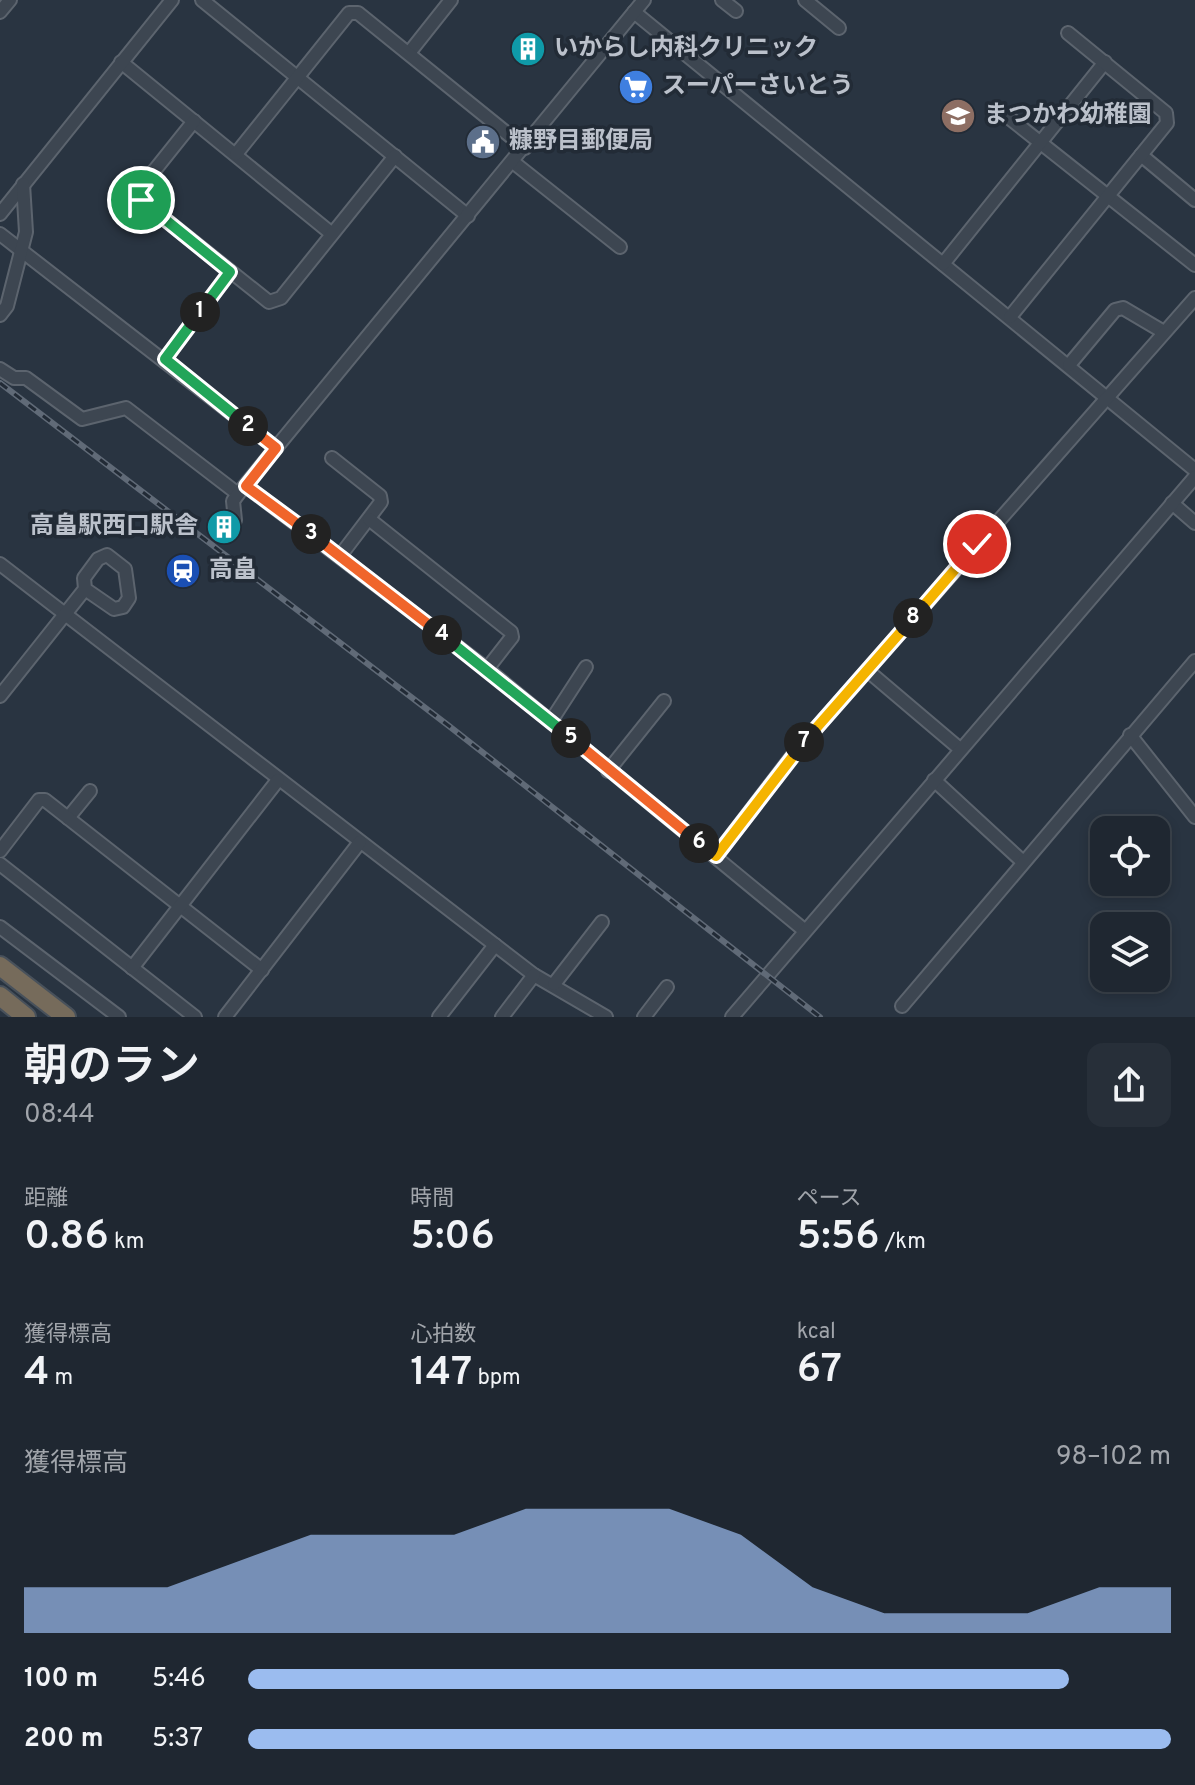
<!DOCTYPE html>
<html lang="ja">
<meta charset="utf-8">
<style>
body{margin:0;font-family:Overpass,"Noto Sans JP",sans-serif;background:#272f39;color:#f1f3f6;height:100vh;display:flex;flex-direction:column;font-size:30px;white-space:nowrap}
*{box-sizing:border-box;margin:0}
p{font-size:26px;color:#a1a5ab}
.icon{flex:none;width:44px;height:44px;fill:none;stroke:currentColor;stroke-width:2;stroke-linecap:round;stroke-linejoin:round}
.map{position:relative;height:1017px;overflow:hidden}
.side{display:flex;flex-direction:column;background:#1f2731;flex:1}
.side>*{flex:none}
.fabs{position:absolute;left:1090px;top:816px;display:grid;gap:16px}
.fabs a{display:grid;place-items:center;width:80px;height:80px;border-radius:16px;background:#1f2731;box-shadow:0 4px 12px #0003,0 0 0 2px #3c444d;font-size:40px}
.pin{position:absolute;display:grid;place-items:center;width:68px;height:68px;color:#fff;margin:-34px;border:4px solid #fff;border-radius:50%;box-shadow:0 2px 8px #0007}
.km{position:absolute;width:40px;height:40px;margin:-20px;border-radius:50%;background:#222;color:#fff;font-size:22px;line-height:40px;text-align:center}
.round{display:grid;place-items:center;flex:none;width:84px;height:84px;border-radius:16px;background:#272f39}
.summary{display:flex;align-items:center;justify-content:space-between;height:136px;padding:0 24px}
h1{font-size:44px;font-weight:600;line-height:60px}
.metrics{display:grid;grid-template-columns:repeat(3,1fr);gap:12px;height:136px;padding:8px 24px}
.metrics div{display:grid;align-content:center}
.metrics b{font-size:40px;font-weight:600}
.metrics small{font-size:22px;font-weight:400}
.metrics p{font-size:22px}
.chart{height:224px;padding:16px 24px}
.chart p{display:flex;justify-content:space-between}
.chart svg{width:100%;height:144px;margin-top:8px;fill:#9bbcef;opacity:.7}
ul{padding:0 24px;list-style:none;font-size:26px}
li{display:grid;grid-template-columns:128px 96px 1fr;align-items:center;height:60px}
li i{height:20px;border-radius:10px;background:#9bbcef}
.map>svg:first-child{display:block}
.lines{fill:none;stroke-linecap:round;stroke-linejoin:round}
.minor-casing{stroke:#5c646e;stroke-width:16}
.highway-casing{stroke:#48515b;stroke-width:22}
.minor{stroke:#3d4651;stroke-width:12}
.highway{stroke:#766b5b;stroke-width:18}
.rail-casing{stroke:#606a77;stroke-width:6}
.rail{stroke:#222b36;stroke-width:3;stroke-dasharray:9;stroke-linecap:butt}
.split-1-casing{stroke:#fff;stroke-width:16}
.split-2-casing{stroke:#fff;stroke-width:16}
.split-3-casing{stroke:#fff;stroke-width:16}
.split-4-casing{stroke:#fff;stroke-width:16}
.split-5-casing{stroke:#fff;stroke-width:16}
.split-6-casing{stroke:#fff;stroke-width:16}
.split-7-casing{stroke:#fff;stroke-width:16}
.split-8-casing{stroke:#fff;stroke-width:16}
.split-9-casing{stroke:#fff;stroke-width:16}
.split-1{stroke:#22a559;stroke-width:10}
.split-2{stroke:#22a559;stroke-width:10}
.split-3{stroke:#f0652b;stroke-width:10}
.split-4{stroke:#f0652b;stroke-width:10}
.split-5{stroke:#22a559;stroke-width:10}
.split-6{stroke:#f0652b;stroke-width:10}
.split-7{stroke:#f5b400;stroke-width:10}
.split-8{stroke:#f5b400;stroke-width:10}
.split-9{stroke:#f5b400;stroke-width:10}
.labels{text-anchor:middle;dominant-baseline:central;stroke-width:7;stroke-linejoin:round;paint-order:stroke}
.poi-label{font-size:24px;font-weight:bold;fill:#bbc1cb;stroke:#222b36;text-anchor:start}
</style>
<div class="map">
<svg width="1195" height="1017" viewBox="0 0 1195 1017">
<rect width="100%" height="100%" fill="#293441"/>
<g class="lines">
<g class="minor-casing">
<g id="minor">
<polyline points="202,0 468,216"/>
<polyline points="722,0 736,11"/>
<polyline points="805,0 839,28"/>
<polyline points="0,12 10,0"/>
<polyline points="634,12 1195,470"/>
<polyline points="409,53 451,0"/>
<polyline points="121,62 332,234"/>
<polyline points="1003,113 1195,265"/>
<polyline points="194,121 138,191 141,200 269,302 281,298 395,156"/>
<polyline points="236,154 349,13 358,13 525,148"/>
<polyline points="1141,155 1195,200"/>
<polyline points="513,162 620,247"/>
<polyline points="0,214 172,0"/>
<polyline points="0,234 276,448"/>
<polyline points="943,264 1105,62"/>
<polyline points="0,315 7,306 26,232 23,184"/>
<polyline points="1010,317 1167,123 1166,113 1068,33"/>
<polyline points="165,359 230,272"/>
<polyline points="1069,365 1115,310 1123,308 1162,331"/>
<polyline points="0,369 14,378 26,378 82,419 126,408 238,494"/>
<polyline points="332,458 380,496 381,502 340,556"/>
<polyline points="246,486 487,669 804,930"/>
<polyline points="1172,503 1195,523"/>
<polyline points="369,519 511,632 512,637 487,669"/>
<polyline points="235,520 233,501 238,494 644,0"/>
<polyline points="0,564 534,975 606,1017"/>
<polyline points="868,671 960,749"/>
<polyline points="0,696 85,589 84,578 98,559 107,555 125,569 129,598 123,607 114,609 85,589"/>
<polyline points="551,721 586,667"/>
<polyline points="1130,735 1195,817"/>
<polyline points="608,771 664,701"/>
<polyline points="934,780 1023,862"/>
<polyline points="68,818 90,791"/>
<polyline points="0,851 39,800 45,800 262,970"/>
<polyline points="716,856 796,751 1195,298"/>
<polyline points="0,864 195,1017"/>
<polyline points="0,927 119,1017"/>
<polyline points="132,968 278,780"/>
<polyline points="554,984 602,922"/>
<polyline points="902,1006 1195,661"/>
<polyline points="225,1017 360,842"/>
<polyline points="439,1017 495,945"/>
<polyline points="502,1017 534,975"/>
<polyline points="644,1017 667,987"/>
<polyline points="732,1017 1195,477"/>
</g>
</g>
<g class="highway-casing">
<g id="highway">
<polyline points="0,966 66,1017"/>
<polyline points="0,996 26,1017"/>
</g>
</g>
<use href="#minor" class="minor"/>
<use href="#highway" class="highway"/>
<g class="rail-casing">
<polyline id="rail" points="0,383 449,726 820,1017"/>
</g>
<use href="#rail" class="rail"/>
</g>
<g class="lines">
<g class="split-1-casing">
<polyline id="split-1" points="141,200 230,272 200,312"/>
</g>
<g class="split-2-casing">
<polyline id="split-2" points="200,312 165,359 248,426"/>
</g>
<g class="split-3-casing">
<polyline id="split-3" points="248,426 276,448 246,486 311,534"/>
</g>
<g class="split-4-casing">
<polyline id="split-4" points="311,534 442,635"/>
</g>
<g class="split-5-casing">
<polyline id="split-5" points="442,635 571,738"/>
</g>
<g class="split-6-casing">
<polyline id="split-6" points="571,738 699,843"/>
</g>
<g class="split-7-casing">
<polyline id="split-7" points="699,843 716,856 804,742"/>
</g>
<g class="split-8-casing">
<polyline id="split-8" points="804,742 913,618"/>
</g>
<g class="split-9-casing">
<polyline id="split-9" points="913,618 977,544"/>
</g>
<use href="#split-1" class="split-1"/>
<use href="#split-2" class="split-2"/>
<use href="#split-3" class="split-3"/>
<use href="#split-4" class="split-4"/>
<use href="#split-5" class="split-5"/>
<use href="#split-6" class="split-6"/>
<use href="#split-7" class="split-7"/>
<use href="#split-8" class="split-8"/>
<use href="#split-9" class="split-9"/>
</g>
<defs>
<g id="building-disc" transform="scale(1.8)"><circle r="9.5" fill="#0f9aa8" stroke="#222b36"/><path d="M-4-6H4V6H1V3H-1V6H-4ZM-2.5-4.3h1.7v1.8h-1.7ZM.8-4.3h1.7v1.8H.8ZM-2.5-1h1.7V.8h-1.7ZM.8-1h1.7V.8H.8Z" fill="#fff"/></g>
<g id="supermarket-disc" transform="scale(1.8)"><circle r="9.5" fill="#3f7fe0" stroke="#222b36"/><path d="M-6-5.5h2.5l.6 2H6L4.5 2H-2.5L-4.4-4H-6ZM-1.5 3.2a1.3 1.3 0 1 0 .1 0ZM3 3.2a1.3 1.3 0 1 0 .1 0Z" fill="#fff"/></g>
<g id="school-disc" transform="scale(1.8)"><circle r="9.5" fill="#8d6e63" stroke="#222b36"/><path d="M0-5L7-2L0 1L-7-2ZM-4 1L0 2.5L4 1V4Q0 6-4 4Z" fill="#fff"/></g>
<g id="civic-disc" transform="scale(1.8)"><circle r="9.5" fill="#5c6f8a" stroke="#222b36"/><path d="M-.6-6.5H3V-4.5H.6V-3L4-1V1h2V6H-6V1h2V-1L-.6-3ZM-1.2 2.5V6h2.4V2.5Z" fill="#fff"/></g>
<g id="station-disc" transform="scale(1.8)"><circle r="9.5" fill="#1a4fb4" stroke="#222b36"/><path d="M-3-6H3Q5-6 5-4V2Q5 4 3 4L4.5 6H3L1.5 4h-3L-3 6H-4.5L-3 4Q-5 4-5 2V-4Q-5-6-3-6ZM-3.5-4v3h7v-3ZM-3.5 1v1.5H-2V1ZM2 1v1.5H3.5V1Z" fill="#fff"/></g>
</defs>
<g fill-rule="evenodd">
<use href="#building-disc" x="528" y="49"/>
<use href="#supermarket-disc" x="636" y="87"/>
<use href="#school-disc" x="958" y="116"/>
<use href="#civic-disc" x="483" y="142"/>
<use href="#building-disc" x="224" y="527"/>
<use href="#station-disc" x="183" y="571"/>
</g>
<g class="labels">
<g class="poi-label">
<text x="554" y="49">いからし内科クリニック</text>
<text x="662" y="87">スーパーさいとう</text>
<text x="984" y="116">まつかわ幼稚園</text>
<text x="509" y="142">糠野目郵便局</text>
<text x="198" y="527" text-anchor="end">高畠駅西口駅舎</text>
<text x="209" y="571">高畠</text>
</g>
</g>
</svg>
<div class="fabs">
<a><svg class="icon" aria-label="locate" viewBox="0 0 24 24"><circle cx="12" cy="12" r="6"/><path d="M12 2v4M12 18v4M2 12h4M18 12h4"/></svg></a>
<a><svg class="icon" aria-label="layers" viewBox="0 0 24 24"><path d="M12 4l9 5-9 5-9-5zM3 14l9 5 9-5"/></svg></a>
</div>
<div class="pin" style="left:141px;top:200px;background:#1e9e55"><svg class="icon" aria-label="arrive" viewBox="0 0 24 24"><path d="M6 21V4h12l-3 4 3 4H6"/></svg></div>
<div class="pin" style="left:977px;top:544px;background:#d93025"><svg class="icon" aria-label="check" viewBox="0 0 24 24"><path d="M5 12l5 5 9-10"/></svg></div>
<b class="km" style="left:200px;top:312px">1</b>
<b class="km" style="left:248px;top:426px">2</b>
<b class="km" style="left:311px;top:534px">3</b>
<b class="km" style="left:442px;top:635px">4</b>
<b class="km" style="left:571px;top:738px">5</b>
<b class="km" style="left:699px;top:843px">6</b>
<b class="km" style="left:804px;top:742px">7</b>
<b class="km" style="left:913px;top:618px">8</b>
</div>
<section class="side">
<div class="summary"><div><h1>朝のラン</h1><p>08:44</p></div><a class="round"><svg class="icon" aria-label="share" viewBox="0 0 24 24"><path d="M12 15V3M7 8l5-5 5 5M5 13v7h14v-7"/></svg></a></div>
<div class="metrics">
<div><p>距離</p><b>0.86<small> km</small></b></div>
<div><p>時間</p><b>5:06</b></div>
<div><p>ペース</p><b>5:56<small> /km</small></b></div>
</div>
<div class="metrics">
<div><p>獲得標高</p><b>4<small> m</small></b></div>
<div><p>心拍数</p><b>147<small> bpm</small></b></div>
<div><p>kcal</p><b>67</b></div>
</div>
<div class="chart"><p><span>獲得標高</span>98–102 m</p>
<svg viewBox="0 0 160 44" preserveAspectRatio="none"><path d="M0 44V30L10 30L20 30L30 22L40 14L50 14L60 14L70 6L80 6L90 6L100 14L110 30L120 38L130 38L140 38L150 30L160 30V44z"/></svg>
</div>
<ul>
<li><b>100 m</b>5:46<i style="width:89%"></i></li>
<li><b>200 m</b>5:37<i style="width:100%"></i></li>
</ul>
</section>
